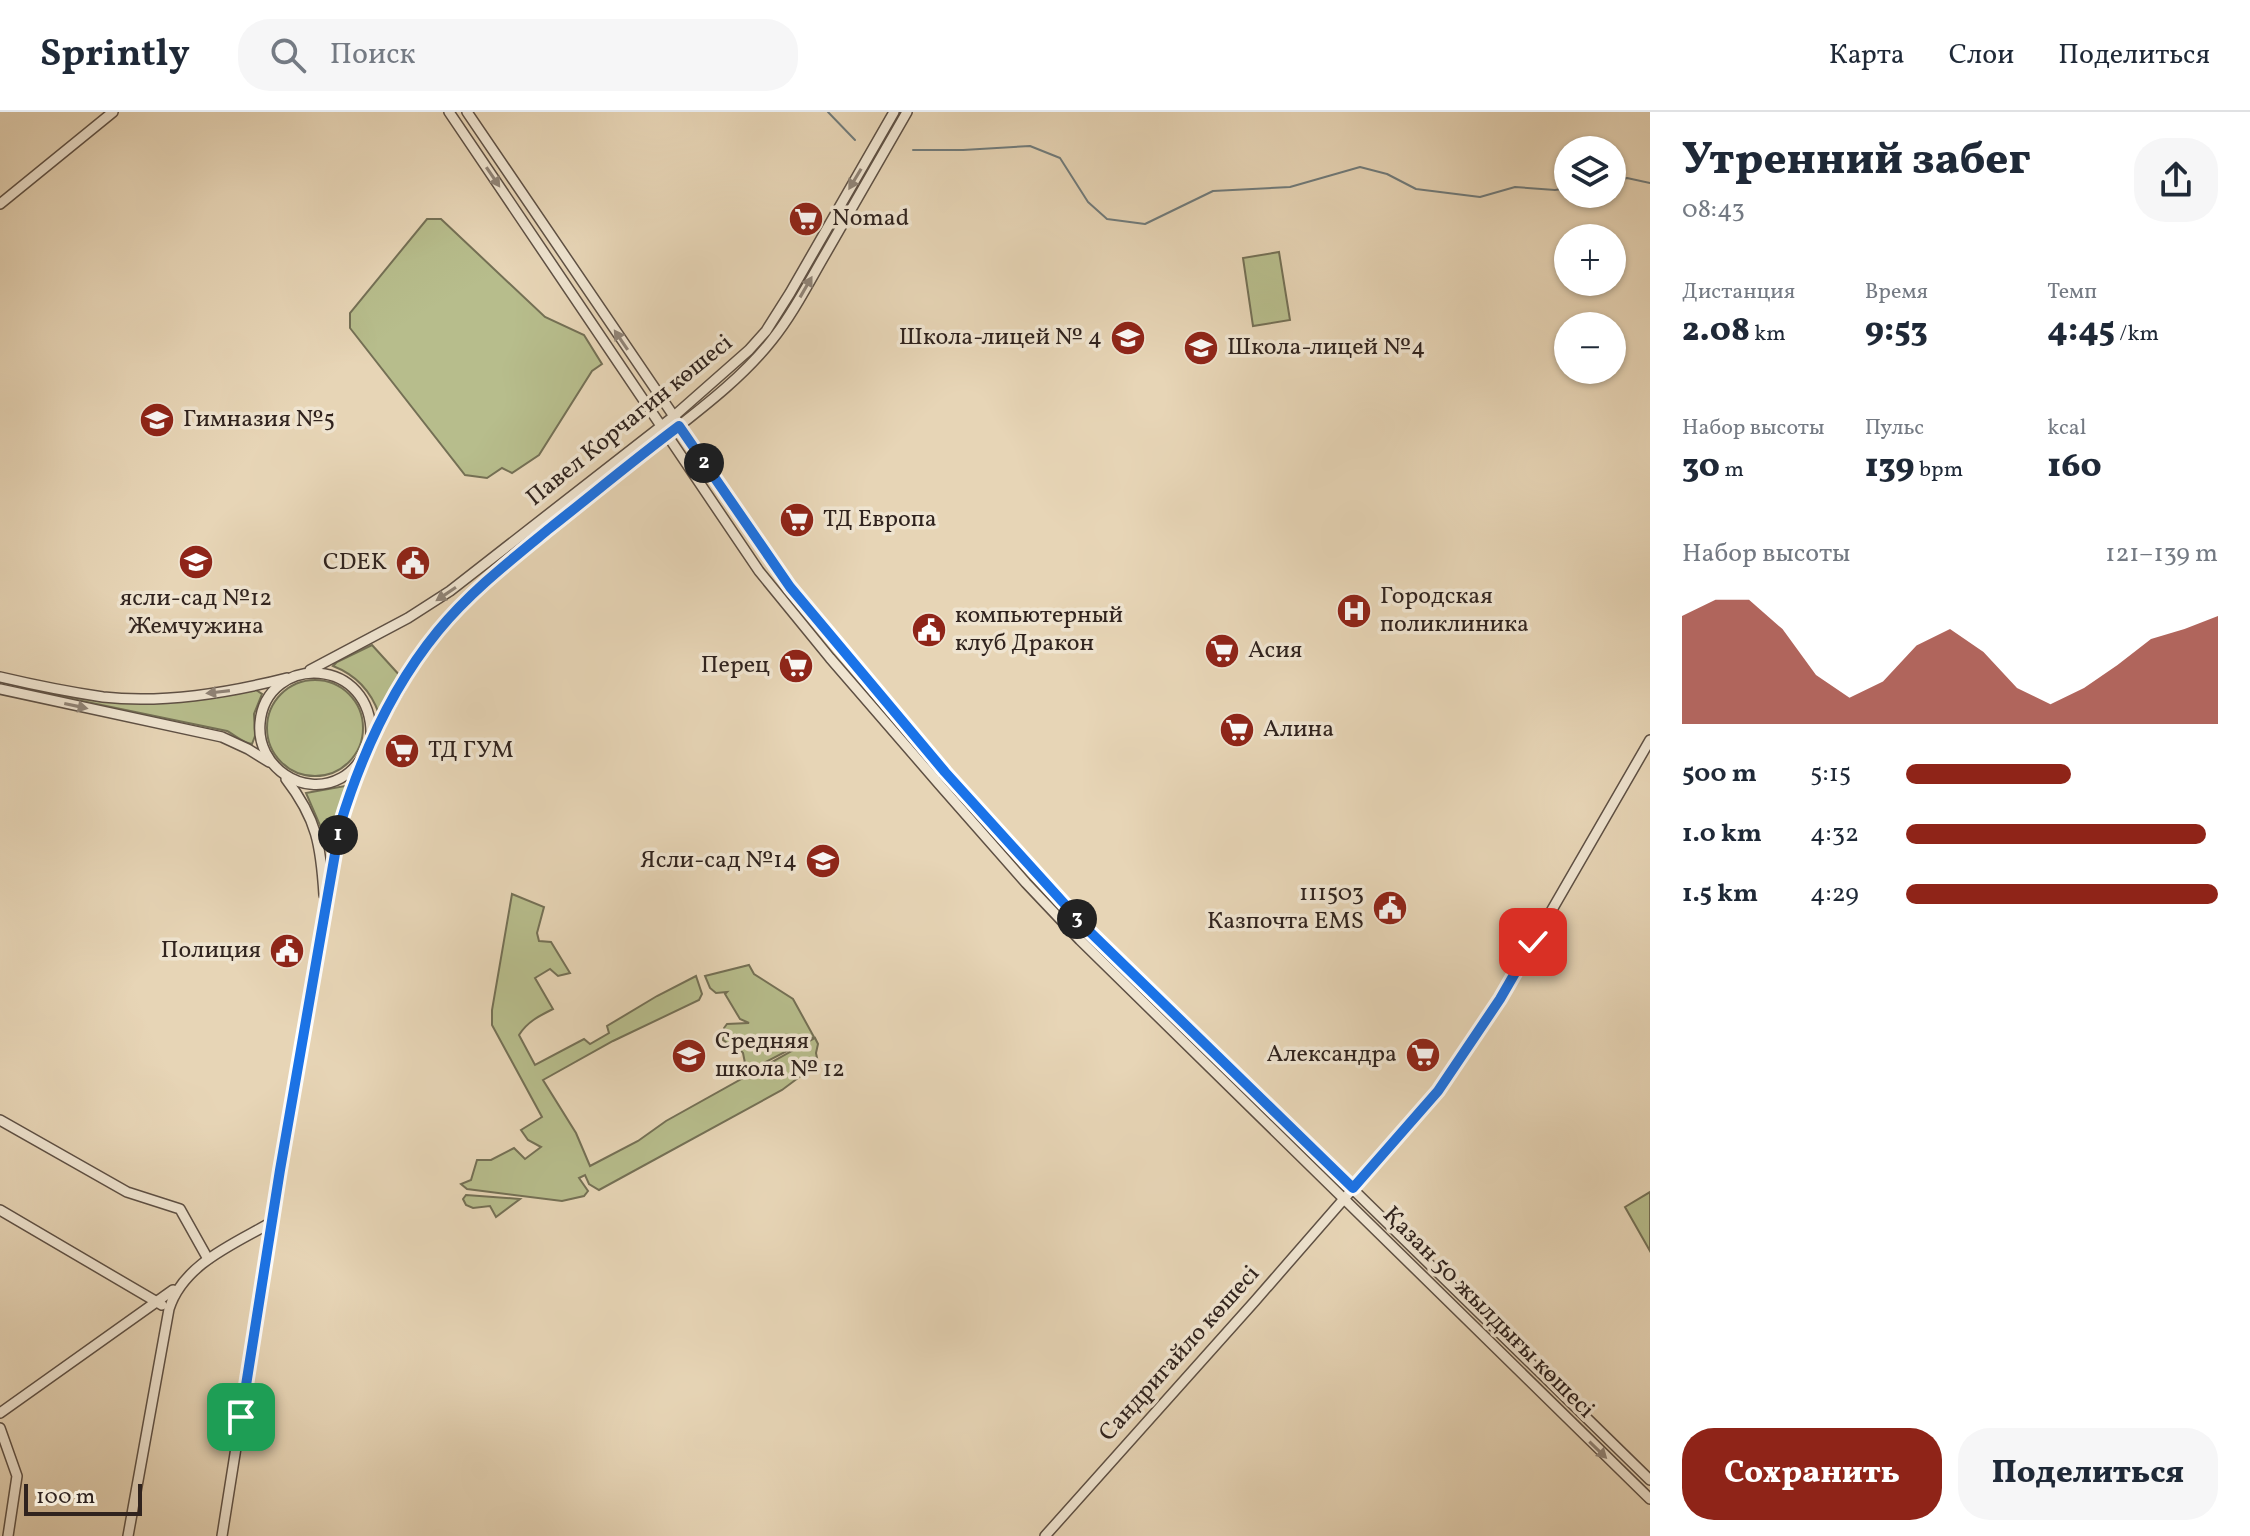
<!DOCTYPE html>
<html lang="ru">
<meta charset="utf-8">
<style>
body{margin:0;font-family:Vollkorn,serif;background:#f6f6f7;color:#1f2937;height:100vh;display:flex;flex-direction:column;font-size:30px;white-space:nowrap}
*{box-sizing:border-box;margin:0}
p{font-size:26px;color:#747a83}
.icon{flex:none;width:44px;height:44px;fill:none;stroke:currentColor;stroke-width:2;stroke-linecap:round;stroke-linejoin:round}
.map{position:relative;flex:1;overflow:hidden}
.sheet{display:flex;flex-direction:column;background:#fff;width:600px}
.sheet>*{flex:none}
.tools{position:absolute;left:1554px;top:24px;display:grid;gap:16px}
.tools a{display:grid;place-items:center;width:72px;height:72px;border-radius:50%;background:#fff;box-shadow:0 2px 6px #0004;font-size:40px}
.scale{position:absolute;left:24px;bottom:20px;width:118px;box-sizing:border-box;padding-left:8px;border:4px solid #30231e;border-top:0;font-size:22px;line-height:28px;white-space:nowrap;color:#30231e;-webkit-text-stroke:6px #efe4d0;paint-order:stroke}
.pin{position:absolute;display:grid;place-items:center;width:68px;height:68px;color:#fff;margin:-34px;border-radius:16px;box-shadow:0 4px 12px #0006}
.km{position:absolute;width:40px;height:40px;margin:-20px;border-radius:50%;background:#222;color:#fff;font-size:22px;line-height:40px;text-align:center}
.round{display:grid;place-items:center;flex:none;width:84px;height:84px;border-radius:32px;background:#f6f6f7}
.overview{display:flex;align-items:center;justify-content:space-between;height:136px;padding:0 32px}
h1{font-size:44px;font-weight:800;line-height:60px}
.stats{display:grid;grid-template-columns:repeat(3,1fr);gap:12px;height:136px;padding:8px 32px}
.stats div{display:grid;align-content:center}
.stats b{font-size:34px;font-weight:800}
.stats small{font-size:22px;font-weight:400}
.stats p{font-size:22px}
.chart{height:224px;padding:16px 32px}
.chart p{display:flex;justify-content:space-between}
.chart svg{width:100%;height:144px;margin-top:8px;fill:#8f2418;opacity:.7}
.primary-button{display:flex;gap:16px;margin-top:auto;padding:16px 32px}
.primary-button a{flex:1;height:92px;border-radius:32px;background:#8f2418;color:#fff;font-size:32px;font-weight:800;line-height:92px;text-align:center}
.primary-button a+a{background:#f6f6f7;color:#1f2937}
ul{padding:0 32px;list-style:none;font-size:26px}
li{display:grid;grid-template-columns:128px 96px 1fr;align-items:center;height:60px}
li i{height:20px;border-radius:10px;background:#8f2418}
header{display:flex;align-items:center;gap:48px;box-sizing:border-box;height:112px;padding:0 40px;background:#fff;border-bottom:2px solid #e0e1e3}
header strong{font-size:38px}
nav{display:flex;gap:44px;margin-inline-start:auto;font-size:28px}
.search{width:560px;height:72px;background:#f6f6f7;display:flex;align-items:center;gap:20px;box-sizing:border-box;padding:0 28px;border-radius:32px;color:#747a83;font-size:30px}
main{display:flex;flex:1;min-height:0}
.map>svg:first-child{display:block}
.green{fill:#b7bd8c;stroke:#747055;stroke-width:2}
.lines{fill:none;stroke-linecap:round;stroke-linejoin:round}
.stream{stroke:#707b7b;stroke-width:2}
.minor-casing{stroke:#5e5044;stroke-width:12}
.minor{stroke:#efe4d0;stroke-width:9}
.oneway{fill:#908477}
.route-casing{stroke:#fff;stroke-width:16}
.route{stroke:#1a73e8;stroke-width:10}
.labels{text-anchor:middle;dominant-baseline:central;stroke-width:7;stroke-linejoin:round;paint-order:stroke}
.poi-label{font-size:24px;fill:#30231e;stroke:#efe4d0;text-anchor:start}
.street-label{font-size:24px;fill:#30231e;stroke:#efe4d0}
</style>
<header>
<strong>Sprintly</strong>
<div class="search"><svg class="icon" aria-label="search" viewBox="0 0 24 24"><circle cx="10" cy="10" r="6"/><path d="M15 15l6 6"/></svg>Поиск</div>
<nav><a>Карта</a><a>Слои</a><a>Поделиться</a></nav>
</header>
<main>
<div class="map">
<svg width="1650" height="1424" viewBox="0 0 1650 1424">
<rect width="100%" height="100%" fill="#e7d5b6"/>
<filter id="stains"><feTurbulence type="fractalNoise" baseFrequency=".0025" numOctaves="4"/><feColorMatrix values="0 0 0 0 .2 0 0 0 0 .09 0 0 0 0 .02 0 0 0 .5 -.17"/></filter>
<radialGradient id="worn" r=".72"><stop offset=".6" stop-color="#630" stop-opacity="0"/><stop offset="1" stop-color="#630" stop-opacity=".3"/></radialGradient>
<g class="green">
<polygon points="427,107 441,107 545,205 584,223 602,252 592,259 539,343 512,361 502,356 487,366 465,363 350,216 350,201"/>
<polygon points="1279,140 1290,208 1253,214 1243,146"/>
<path d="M372 533 402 566 382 602H379C371 579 356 563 333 554L337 550Z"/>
<circle cx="315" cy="616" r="48"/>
<path d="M25 574 85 586 256 578 262 582 254 602 255 624 252 632C243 631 235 623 227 619L24 577Z"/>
<polygon points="345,674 348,677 334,729 328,732 306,681"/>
<path d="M512 782 544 795 537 821 539 829 551 830 570 861 558 864 550 857 535 866 553 897C539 904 527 910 519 923L535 953 584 927 590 932 609 921 607 914 657 884 696 864 702 882 699 888 613 929 543 968 576 1021 590 1054 638 1029 666 1009 815 926 818 932 816 941 818 951 782 978 599 1078 589 1072 585 1063 579 1066 588 1079 584 1084 562 1089 467 1077 461 1072 471 1068 477 1048H491L514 1036 525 1047 541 1035 528 1028 521 1018 542 1005 492 913V898Z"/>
<polygon points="749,853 754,862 793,887 814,925 754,956 745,951 743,941 736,933 733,935 723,928 724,916 727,912 749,911 740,907 725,882 727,880 716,881 710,876 705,864"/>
<polygon points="1650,1080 1650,1139 1625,1095"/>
<polygon points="466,1083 520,1087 496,1105 490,1094 473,1096 466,1093 463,1087"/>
</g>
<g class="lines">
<g class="stream">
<polyline points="828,0 855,28"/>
<polyline points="913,38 963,38 1030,34 1060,46 1088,90 1107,107 1145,112 1213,79 1290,75 1360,55 1387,62 1416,77 1480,85 1515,75 1555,78 1568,76"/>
<polyline points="1612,70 1627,66 1650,71"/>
</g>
<g class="minor-casing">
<g id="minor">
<polyline points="449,0 759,459 830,546 939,672 1026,771 1080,828 1650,1387"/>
<polyline points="467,0 790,475 945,660 1089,819 1650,1368"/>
<polyline points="0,92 113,0"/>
<polyline points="310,558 408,506 450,479 673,305 749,238 766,219 790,181 894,0"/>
<path d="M0 565C34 573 69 580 103 585 164 592 228 581 287 566"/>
<polyline points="0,577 222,625 248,637 269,650"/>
<path d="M371 627C375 543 266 541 260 611 256 654 303 687 341 666 364 654 372 624 385 603 406 566 426 528 456 498 519 434 594 380 665 325 702 296 743 265 772 228 793 202 809 170 826 141 853 94 880 47 907 0"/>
<path d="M286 667C317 707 321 734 324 783"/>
<polyline points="0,1008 127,1080 180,1097 208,1147"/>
<polyline points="0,1098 162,1193"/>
<polyline points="0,1301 173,1178"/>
<polyline points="0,1316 17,1364 8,1424"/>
<path d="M128 1424 169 1197C183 1152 234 1132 272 1110"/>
<polyline points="222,1424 280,1058 340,713 361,653"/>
<polyline points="1045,1424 1255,1189 1438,979 1504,881 1650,628"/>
</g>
</g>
<use href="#minor" class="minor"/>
</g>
<defs><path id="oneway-solid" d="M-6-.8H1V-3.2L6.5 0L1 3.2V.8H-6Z" transform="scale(2)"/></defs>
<g class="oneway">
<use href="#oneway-solid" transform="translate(493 65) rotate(56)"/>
<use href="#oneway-solid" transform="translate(855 67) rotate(121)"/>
<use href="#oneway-solid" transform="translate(806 175) rotate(-60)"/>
<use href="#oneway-solid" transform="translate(621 228) rotate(-124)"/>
<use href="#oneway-solid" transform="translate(446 482) rotate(146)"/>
<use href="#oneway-solid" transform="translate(218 580) rotate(173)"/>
<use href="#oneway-solid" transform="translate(76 594) rotate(12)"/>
<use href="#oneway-solid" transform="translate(1598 1338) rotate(44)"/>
</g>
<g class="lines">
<g class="route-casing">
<path id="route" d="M241 1305 280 1058 340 713C361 644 392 575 438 519 470 480 511 448 550 416 593 382 635 347 679 314L790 475 945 660 1089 819 1353 1076 1438 979 1500 887 1533 830"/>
</g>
<use href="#route" class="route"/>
</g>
<defs>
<g id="supermarket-disc" transform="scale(1.8)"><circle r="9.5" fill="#8f2418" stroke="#efe4d0"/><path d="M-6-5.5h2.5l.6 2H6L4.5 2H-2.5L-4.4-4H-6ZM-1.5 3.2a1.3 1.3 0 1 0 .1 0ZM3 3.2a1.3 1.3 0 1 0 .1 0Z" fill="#fff"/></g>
<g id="school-disc" transform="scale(1.8)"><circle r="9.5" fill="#8f2418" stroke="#efe4d0"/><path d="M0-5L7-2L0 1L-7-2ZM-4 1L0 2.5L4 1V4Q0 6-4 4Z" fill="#fff"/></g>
<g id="civic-disc" transform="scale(1.8)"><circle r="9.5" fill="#8f2418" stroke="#efe4d0"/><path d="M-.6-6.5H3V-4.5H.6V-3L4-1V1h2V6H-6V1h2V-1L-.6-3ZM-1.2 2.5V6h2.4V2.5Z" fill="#fff"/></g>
<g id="hospital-disc" transform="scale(1.8)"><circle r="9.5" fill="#8f2418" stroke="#efe4d0"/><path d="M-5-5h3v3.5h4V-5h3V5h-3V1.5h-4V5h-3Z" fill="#fff"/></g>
</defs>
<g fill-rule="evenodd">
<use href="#supermarket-disc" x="806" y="107"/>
<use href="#school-disc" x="1128" y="226"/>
<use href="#school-disc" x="1201" y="236"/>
<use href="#school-disc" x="157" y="308"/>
<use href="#supermarket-disc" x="797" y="408"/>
<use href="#school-disc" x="196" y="450"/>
<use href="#civic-disc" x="413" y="451"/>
<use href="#hospital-disc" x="1354" y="499"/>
<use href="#civic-disc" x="929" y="518"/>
<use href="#supermarket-disc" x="1222" y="539"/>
<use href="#supermarket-disc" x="796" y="554"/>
<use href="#supermarket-disc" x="1237" y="618"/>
<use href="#supermarket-disc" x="402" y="639"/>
<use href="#school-disc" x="823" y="749"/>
<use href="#civic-disc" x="1390" y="796"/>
<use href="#civic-disc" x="287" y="839"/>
<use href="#supermarket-disc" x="1423" y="943"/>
<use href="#school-disc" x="689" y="944"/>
</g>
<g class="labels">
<g class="poi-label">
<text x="832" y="107">Nomad</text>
<text x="1102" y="226" text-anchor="end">Школа-лицей № 4</text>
<text x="1227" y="236">Школа-лицей №4</text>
<text x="183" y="308">Гимназия №5</text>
<text x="823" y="408">ТД Европа</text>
<text x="387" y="451" text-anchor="end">CDEK</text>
<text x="1380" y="485">Городская<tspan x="1380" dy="28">поликлиника</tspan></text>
<text x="196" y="487" text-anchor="middle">ясли-сад №12<tspan x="196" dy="28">Жемчужина</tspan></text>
<text x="955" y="504">компьютерный<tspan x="955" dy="28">клуб Дракон</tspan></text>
<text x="1248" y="539">Асия</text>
<text x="770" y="554" text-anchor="end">Перец</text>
<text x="1263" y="618">Алина</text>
<text x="428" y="639">ТД ГУМ</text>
<text x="797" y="749" text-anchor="end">Ясли-сад №14</text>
<text x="1364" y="782" text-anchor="end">111503<tspan x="1364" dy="28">Казпочта EMS</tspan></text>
<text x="261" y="839" text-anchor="end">Полиция</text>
<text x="715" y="930">Средняя<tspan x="715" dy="28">школа № 12</tspan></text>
<text x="1397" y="943" text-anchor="end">Александра</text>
</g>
<g class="street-label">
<text transform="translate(630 309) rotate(-39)">Павел Корчагин көшесі</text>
<text transform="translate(1488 1201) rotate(45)">Қазан 50 жылдығы көшесі</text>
<text transform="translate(1180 1242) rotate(-48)">Сандригайло көшесі</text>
</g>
</g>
<rect width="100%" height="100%" filter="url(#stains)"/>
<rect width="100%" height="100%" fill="url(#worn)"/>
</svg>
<div class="tools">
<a><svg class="icon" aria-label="layers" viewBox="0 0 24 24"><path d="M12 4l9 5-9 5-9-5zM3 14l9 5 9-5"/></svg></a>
<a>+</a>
<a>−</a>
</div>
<div class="scale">100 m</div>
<div class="pin" style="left:241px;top:1305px;background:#1e9e55"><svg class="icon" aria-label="arrive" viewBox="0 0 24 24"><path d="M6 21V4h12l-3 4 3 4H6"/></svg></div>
<div class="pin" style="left:1533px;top:830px;background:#d93025"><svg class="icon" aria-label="check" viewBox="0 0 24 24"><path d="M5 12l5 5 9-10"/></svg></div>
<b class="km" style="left:338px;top:723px">1</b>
<b class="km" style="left:704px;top:351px">2</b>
<b class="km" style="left:1077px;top:807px">3</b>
</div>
<section class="sheet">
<div class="overview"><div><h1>Утренний забег</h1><p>08:43</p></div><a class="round"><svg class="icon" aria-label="share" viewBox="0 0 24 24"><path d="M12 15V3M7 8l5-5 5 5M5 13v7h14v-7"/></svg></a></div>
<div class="stats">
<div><p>Дистанция</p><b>2.08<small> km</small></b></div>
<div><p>Время</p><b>9:53</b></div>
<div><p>Темп</p><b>4:45<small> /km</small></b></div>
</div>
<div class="stats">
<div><p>Набор высоты</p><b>30<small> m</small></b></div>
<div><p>Пульс</p><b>139<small> bpm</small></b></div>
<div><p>kcal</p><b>160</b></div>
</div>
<div class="chart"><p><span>Набор высоты</span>121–139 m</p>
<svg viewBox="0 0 160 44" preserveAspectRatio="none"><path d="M0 44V11L10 6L20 6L30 15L40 29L50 36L60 31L70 20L80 15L90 22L100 33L110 38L120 33L130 26L140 18L150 15L160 11V44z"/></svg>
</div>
<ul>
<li><b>500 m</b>5:15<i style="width:53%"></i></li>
<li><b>1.0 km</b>4:32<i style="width:96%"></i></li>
<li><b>1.5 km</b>4:29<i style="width:100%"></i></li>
</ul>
<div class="primary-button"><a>Сохранить</a><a>Поделиться</a></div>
</section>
</main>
